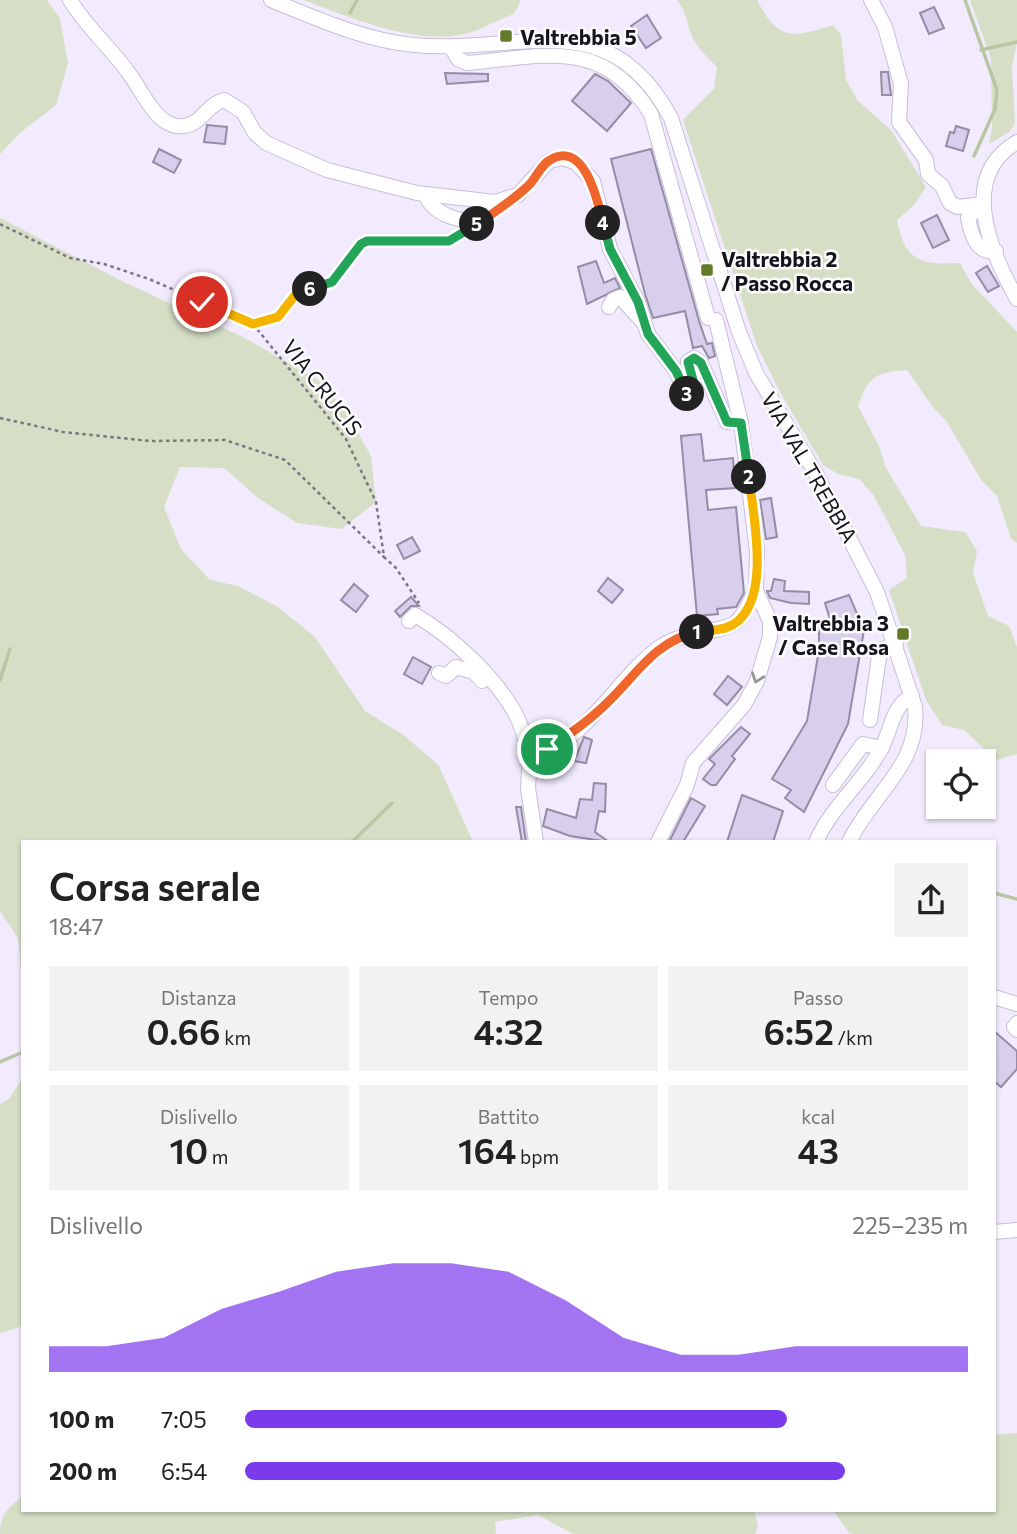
<!DOCTYPE html>
<html lang="it">
<meta charset="utf-8">
<style>
body{margin:0;font-family:Commissioner,sans-serif;background:#f2f2f2;color:#222;height:100vh;display:flex;flex-direction:column;font-size:26px;white-space:nowrap}
*{box-sizing:border-box;margin:0}
p{font-size:23px;color:#767676}
.icon{flex:none;width:38px;height:38px;fill:none;stroke:currentColor;stroke-width:2;stroke-linecap:round;stroke-linejoin:round}
.map{position:relative;flex:1;overflow:hidden}
.panel{position:absolute;left:21px;top:840px;width:975px;height:672px;display:flex;flex-direction:column;background:#fff;border-radius:0px;box-shadow:0 2px 5px #0004}
.panel>*{flex:none}
.buttons{position:absolute;left:926px;top:749px;display:grid;gap:14px}
.buttons a{display:grid;place-items:center;width:70px;height:70px;border-radius:0px;background:#fff;box-shadow:0 2px 5px #0004;font-size:35px}
.pin{position:absolute;display:grid;place-items:center;width:60px;height:60px;color:#fff;margin:-30px;border:4px solid #fff;border-radius:50%;box-shadow:0 2px 7px #0007}
.km{position:absolute;width:35px;height:35px;margin:-18px;border-radius:50%;background:#222;color:#fff;font-size:19px;line-height:35px;text-align:center}
.round{display:grid;place-items:center;flex:none;width:74px;height:74px;border-radius:0px;background:#f2f2f2}
.head{display:flex;align-items:center;justify-content:space-between;height:119px;padding:0 28px}
h1{font-size:38px;font-weight:600;line-height:52px}
.stats{display:grid;grid-template-columns:repeat(3,1fr);gap:10px;height:119px;padding:7px 28px}
.stats div{display:grid;align-content:center;border-radius:0px;background:#f2f2f2;text-align:center}
.stats b{font-size:35px;font-weight:600}
.stats small{font-size:19px;font-weight:400}
.stats p{font-size:19px}
.chart{height:196px;padding:14px 28px}
.chart p{display:flex;justify-content:space-between}
.chart svg{width:100%;height:126px;margin-top:7px;fill:#7c3aed;opacity:.7}
ul{padding:0 28px;list-style:none;font-size:23px}
li{display:grid;grid-template-columns:112px 84px 1fr;align-items:center;height:52px}
li i{height:18px;border-radius:9px;background:#7c3aed}
.map>svg:first-child{display:block}
.green{fill:#d6dfc6}
.lines{fill:none;stroke-linecap:round;stroke-linejoin:round}
.stream{stroke:#bac6a3;stroke-width:3.5}
.building{fill:#d8cfec;stroke:#958ca7;stroke-width:2}
.minor-casing{stroke:#c7bedb;stroke-width:16}
.path{stroke:#7b7684;stroke-width:2.5;stroke-dasharray:3.5 3.5;stroke-linecap:butt}
.minor{stroke:#fff;stroke-width:14}
.oneway{stroke:#979599}
.split-1-casing{stroke:#fff;stroke-width:14}
.split-2-casing{stroke:#fff;stroke-width:14}
.split-3-casing{stroke:#fff;stroke-width:14}
.split-4-casing{stroke:#fff;stroke-width:14}
.split-5-casing{stroke:#fff;stroke-width:14}
.split-6-casing{stroke:#fff;stroke-width:14}
.split-7-casing{stroke:#fff;stroke-width:14}
.split-1{stroke:#f0652b;stroke-width:9}
.split-2{stroke:#f5b400;stroke-width:9}
.split-3{stroke:#22a559;stroke-width:9}
.split-4{stroke:#22a559;stroke-width:9}
.split-5{stroke:#f0652b;stroke-width:9}
.split-6{stroke:#22a559;stroke-width:9}
.split-7{stroke:#f5b400;stroke-width:9}
.poi-dot{fill:#647a2b;stroke:#fcfcfc;stroke-width:2.5}
.labels{text-anchor:middle;dominant-baseline:central;stroke-width:5;stroke-linejoin:round;paint-order:stroke}
.poi-label{font-size:21px;font-weight:bold;fill:#17131d;stroke:#fcfcfc;text-anchor:start}
.street-label{font-size:21px;fill:#17131d;stroke:#fcfcfc}
</style>
<div class="map">
<svg width="1017" height="1534" viewBox="0 0 1017 1534">
<rect width="100%" height="100%" fill="#f1ebfd"/>
<g class="green">
<polygon points="0,0 47,0 60,19 68,63 56,105 21,132 0,154"/>
<path d="M304 0H521L514 14C499 19 484 28 469 33 420 47 350 18 304 0Z"/>
<path d="M677 0H757C778 41 792 38 833 25L841 35 846 80 857 100 891 130 926 187 914 205 897 220C905 262 921 265 960 263L971 283 1017 332V543L1011 539 997 496 981 480 947 422 932 406 907 370C876 372 868 377 858 406L879 446 886 468 921 526 965 532 977 551 973 573 988 616 1009 626 1017 647V754L996 760 964 730 942 725 926 700 889 590 907 578 905 555 874 496 859 479 838 474 823 465 781 394 757 346 683 120 714 89 717 67C707 57 698 49 692 36 686 22 687 12 677 0Z"/>
<polygon points="970,0 1017,0 1017,42 1012,67 1015,123 1009,132 989,144 992,127 991,58"/>
<polygon points="0,218 124,282 245,338 323,383 350,418 371,456 376,502 341,529 297,523 258,498 224,468 180,467 164,507 181,549 210,580 238,586 278,607 315,637 365,711 405,736 439,766 473,842 23,842 23,993 18,938 0,911"/>
<polygon points="23,1077 23,1326 0,1333 0,1104 9,1099"/>
<polygon points="1017,1433 1017,1534 855,1534 849,1533 833,1510 994,1510 994,1435"/>
<path d="M23 1496V1510H754L758 1526 755 1534H573L538 1515 495 1522 496 1534H0C0 1515 8 1507 23 1496Z"/>
</g>
<g class="lines">
<g class="stream">
<polyline points="965,0 997,90 995,109 974,156"/>
<polyline points="350,13 357,0"/>
<polyline points="981,50 1017,42"/>
<polyline points="0,680 10,649"/>
<polyline points="352,842 392,803"/>
<polyline points="994,893 1017,899"/>
<polyline points="0,1062 23,1052"/>
</g>
</g>
<g class="building">
<polygon points="934,7 944,28 929,34 920,13"/>
<polygon points="647,15 661,38 646,48 631,26"/>
<polygon points="881,72 888,72 891,95 882,95"/>
<polygon points="445,73 488,74 488,81 447,84"/>
<polygon points="595,74 608,81 631,103 607,131 572,101"/>
<polygon points="207,125 227,127 225,144 204,142"/>
<polygon points="956,126 969,130 963,151 946,146 950,132 954,133"/>
<polygon points="159,149 181,160 174,173 153,162"/>
<polygon points="651,149 699,321 707,344 712,343 715,356 709,358 702,346 693,348 685,311 653,318 645,294 611,159"/>
<polygon points="937,215 949,240 933,248 921,223"/>
<polygon points="596,261 604,283 615,278 620,288 587,304 578,267"/>
<polygon points="987,266 999,286 988,292 976,273"/>
<polygon points="701,434 704,461 733,458 735,488 706,490 708,510 736,507 744,593 736,607 717,609 718,614 697,616 681,436"/>
<polygon points="771,498 777,537 766,539 760,500"/>
<polygon points="412,537 420,551 404,559 397,545"/>
<polygon points="608,578 623,590 612,603 598,591"/>
<polygon points="774,579 785,581 784,591 809,592 809,604 791,603 770,598 767,591 771,591"/>
<polygon points="354,584 368,596 356,612 341,600"/>
<polygon points="849,595 864,630 848,724 804,812 785,798 791,790 772,779 807,721 819,650 819,627 832,626 825,603"/>
<polygon points="411,597 419,606 411,606 400,617 395,611"/>
<polygon points="413,657 431,667 422,684 404,674"/>
<polygon points="728,676 742,687 727,705 714,694"/>
<polygon points="741,727 750,734 732,756 735,759 716,785 711,785 703,779 715,764 709,759"/>
<polygon points="584,737 592,740 586,763 574,761"/>
<polygon points="594,783 606,784 605,812 599,811 595,832 609,842 570,836 543,826 547,809 576,818 580,799 592,800"/>
<polygon points="742,795 783,811 773,842 727,842"/>
<polygon points="691,798 705,806 683,842 669,842"/>
<polygon points="516,807 521,807 526,842 522,842"/>
<polygon points="994,1031 1017,1051 1017,1069 1001,1087 994,1081"/>
</g>
<g class="lines">
<g class="minor-casing">
<g id="minor">
<path d="M70 0C86 27 110 47 128 72 138 85 145 101 156 113 162 121 174 128 184 126 202 124 207 104 224 100L243 112 255 133 266 143 327 170 417 193 495 202 518 195 549 161 562 158 575 162 593 181 610 249 638 302 648 334 676 371 688 396H693L696 391 688 362 694 358 701 363 727 422 741 423"/>
<path d="M271 0C315 18 366 41 414 45 518 55 608 0 671 118L739 332 756 373 815 472 877 592 915 707C921 765 871 795 849 842"/>
<polyline points="871,0 885,27 901,84 899,122 926,160 928,174 942,186 950,203 958,207 983,204"/>
<path d="M451 47 458 59 467 63C546 56 603 37 651 114L708 318"/>
<path d="M1017 142C957 177 991 253 1017 299"/>
<path d="M425 194C434 216 458 220 479 223"/>
<path d="M981 205 968 218C971 234 976 254 996 251"/>
<polyline points="609,307 613,300 620,297 642,321"/>
<path d="M409 621 415 615C452 636 499 680 518 719 523 730 526 743 530 755"/>
<polyline points="439,673 446,676 456,667 474,672 482,681"/>
<polyline points="870,720 880,650 896,644"/>
<polyline points="833,785 863,744 882,748"/>
<path d="M536 842 528 788 530 755C587 744 618 676 660 647 684 630 721 634 736 622 746 614 749 601 756 591"/>
<polyline points="658,842 687,785 693,763 744,705 757,681 770,637 770,621 756,591 757,551 741,423 716,320"/>
<path d="M816 842C832 805 865 781 882 747 892 728 892 706 912 696"/>
<polyline points="994,997 1017,1004"/>
<polyline points="1017,1023 1014,1027 1017,1030"/>
<polyline points="994,1232 1017,1230"/>
</g>
</g>
<g class="path">
<polyline points="0,224 70,258 104,264 149,279 253,324 346,439 376,502 384,557 396,568 419,603"/>
<polyline points="253,324 278,317 296,294 332,281 361,244 367,241 449,241 462,233"/>
<polyline points="0,418 63,432 150,441 225,440 285,460 384,557"/>
</g>
<use href="#minor" class="minor"/>
</g>
<defs><path id="oneway-chevron" d="M-2-3.5L2.5 0L-2 3.5" fill="none" stroke-width="1.6" stroke-linecap="round" stroke-linejoin="round" transform="scale(1.75)"/></defs>
<use class="oneway" href="#oneway-chevron" transform="translate(757 678) rotate(110)"/>
<g class="lines">
<g class="split-1-casing">
<path id="split-1" d="M547 749C569 735 590 720 608 702 638 673 654 642 697 632"/>
</g>
<g class="split-2-casing">
<path id="split-2" d="M697 632C709 630 724 631 734 624 772 599 753 515 749 477"/>
</g>
<g class="split-3-casing">
<polyline id="split-3" points="687,394 692,396 696,391 688,362 694,358 701,363 727,422 741,423 749,477"/>
</g>
<g class="split-4-casing">
<polyline id="split-4" points="603,223 610,249 638,302 648,334 676,371 687,394"/>
</g>
<g class="split-5-casing">
<path id="split-5" d="M477 224C495 212 515 199 530 184 536 177 540 168 547 162 584 135 598 202 603 223"/>
</g>
<g class="split-6-casing">
<polyline id="split-6" points="310,289 332,282 361,244 367,241 449,241 477,224"/>
</g>
<g class="split-7-casing">
<polyline id="split-7" points="202,302 253,324 278,317 296,294 310,289"/>
</g>
<use href="#split-1" class="split-1"/>
<use href="#split-2" class="split-2"/>
<use href="#split-3" class="split-3"/>
<use href="#split-4" class="split-4"/>
<use href="#split-5" class="split-5"/>
<use href="#split-6" class="split-6"/>
<use href="#split-7" class="split-7"/>
</g>
<g class="poi-dot">
<rect x="499" y="29" width="14" height="14" rx="3.5"/>
<rect x="700" y="263" width="14" height="14" rx="3.5"/>
<rect x="896" y="627" width="14" height="14" rx="3.5"/>
</g>
<g class="labels">
<g class="poi-label">
<text x="520" y="36">Valtrebbia 5</text>
<text x="721" y="258">Valtrebbia 2<tspan x="721" dy="24">/ Passo Rocca</tspan></text>
<text x="889" y="622" text-anchor="end">Valtrebbia 3<tspan x="889" dy="24">/ Case Rosa</tspan></text>
</g>
<g class="street-label">
<text transform="translate(323 387) rotate(52)">VIA CRUCIS</text>
<text transform="translate(810 467) rotate(60)">VIA VAL TREBBIA</text>
</g>
</g>
</svg>
<div class="buttons">
<a><svg class="icon" aria-label="locate" viewBox="0 0 24 24"><circle cx="12" cy="12" r="6"/><path d="M12 2v4M12 18v4M2 12h4M18 12h4"/></svg></a>
</div>
<div class="pin" style="left:547px;top:749px;background:#1e9e55"><svg class="icon" aria-label="arrive" viewBox="0 0 24 24"><path d="M6 21V4h12l-3 4 3 4H6"/></svg></div>
<div class="pin" style="left:202px;top:302px;background:#d93025"><svg class="icon" aria-label="check" viewBox="0 0 24 24"><path d="M5 12l5 5 9-10"/></svg></div>
<b class="km" style="left:697px;top:632px">1</b>
<b class="km" style="left:749px;top:477px">2</b>
<b class="km" style="left:687px;top:394px">3</b>
<b class="km" style="left:603px;top:223px">4</b>
<b class="km" style="left:477px;top:224px">5</b>
<b class="km" style="left:310px;top:289px">6</b>
<section class="panel">
<div class="head"><div><h1>Corsa serale</h1><p>18:47</p></div><a class="round"><svg class="icon" aria-label="share" viewBox="0 0 24 24"><path d="M12 15V3M7 8l5-5 5 5M5 13v7h14v-7"/></svg></a></div>
<div class="stats">
<div><p>Distanza</p><b>0.66<small> km</small></b></div>
<div><p>Tempo</p><b>4:32</b></div>
<div><p>Passo</p><b>6:52<small> /km</small></b></div>
</div>
<div class="stats">
<div><p>Dislivello</p><b>10<small> m</small></b></div>
<div><p>Battito</p><b>164<small> bpm</small></b></div>
<div><p>kcal</p><b>43</b></div>
</div>
<div class="chart"><p><span>Dislivello</span>225–235 m</p>
<svg viewBox="0 0 160 44" preserveAspectRatio="none"><path d="M0 44V35L10 35L20 32L30 22L40 16L50 9L60 6L70 6L80 9L90 19L100 32L110 38L120 38L130 35L140 35L150 35L160 35V44z"/></svg>
</div>
<ul>
<li><b>100 m</b>7:05<i style="width:75%"></i></li>
<li><b>200 m</b>6:54<i style="width:83%"></i></li>
</ul>
</section>
</div>
